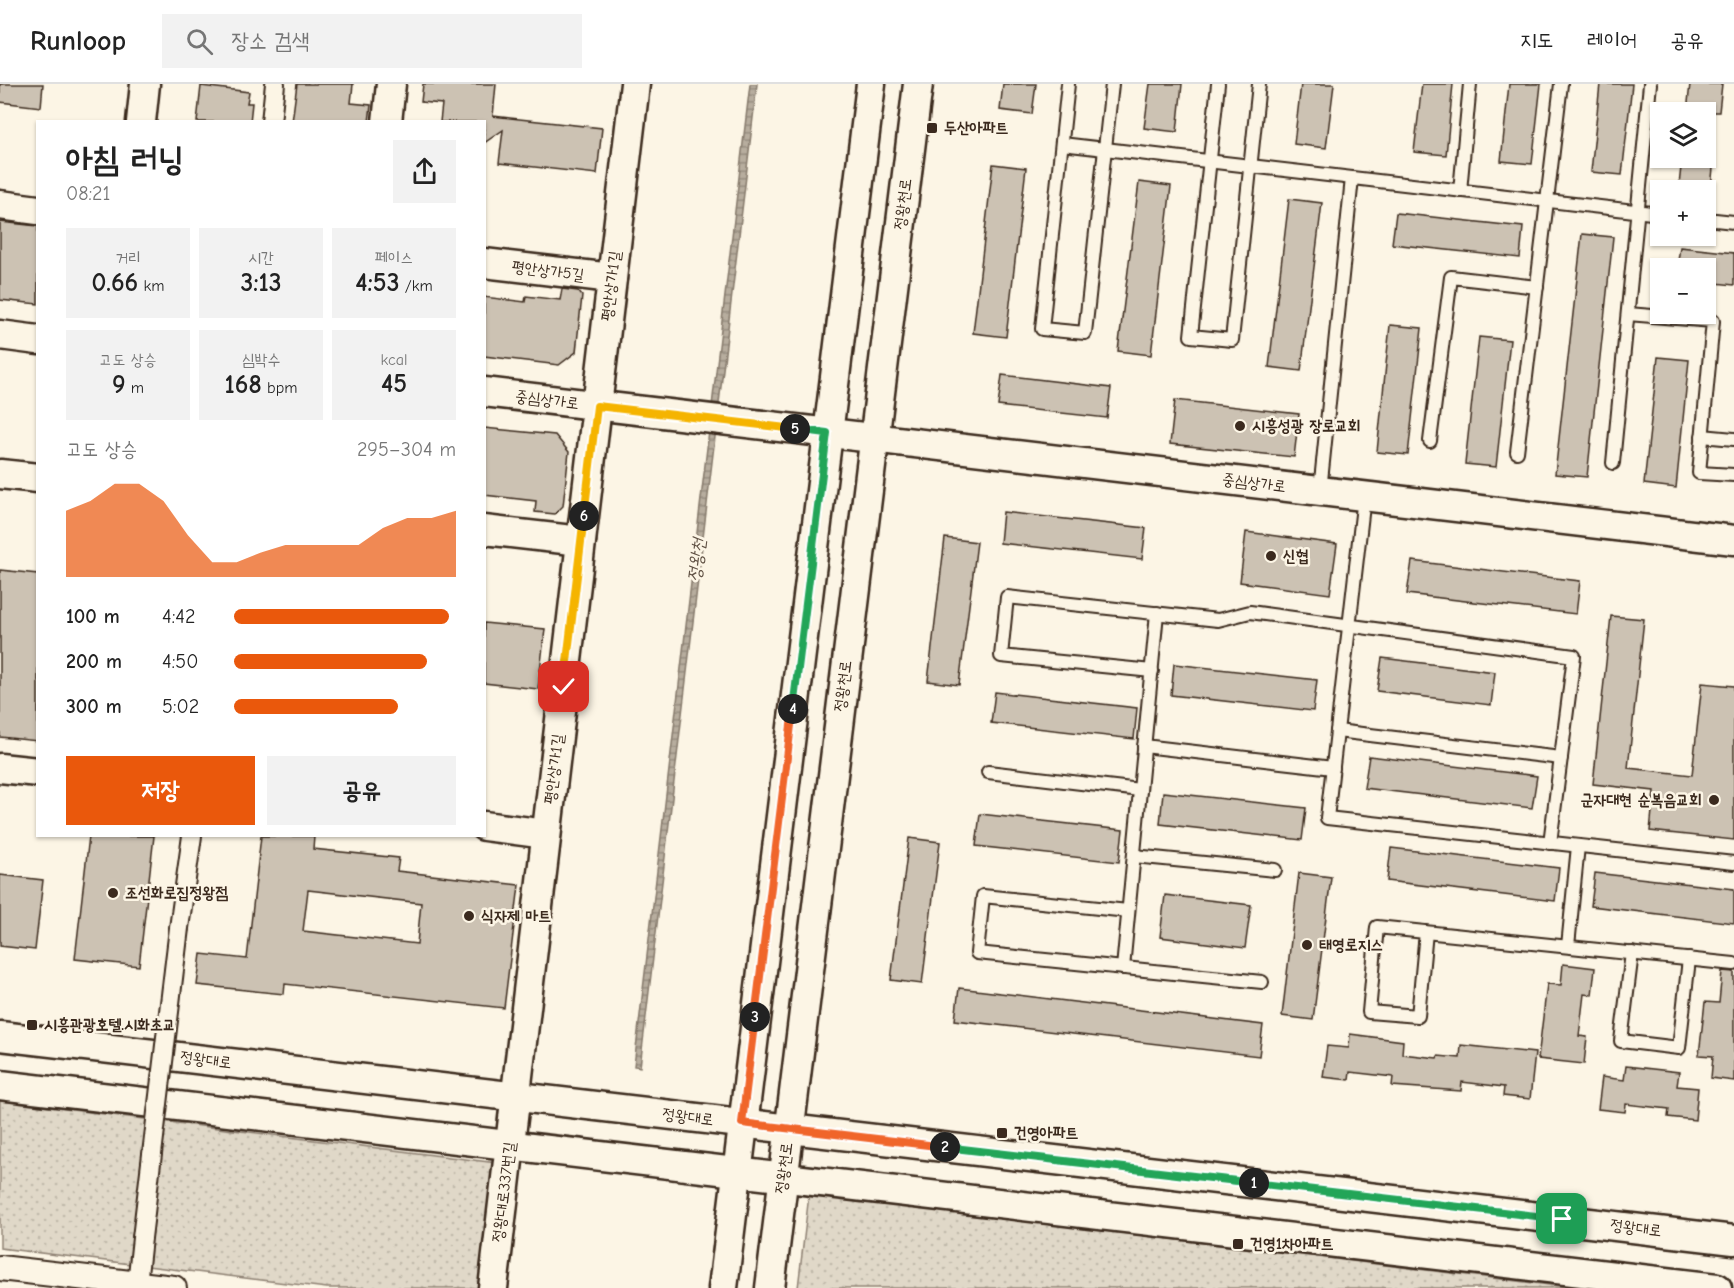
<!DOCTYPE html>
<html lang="ko">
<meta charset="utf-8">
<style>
body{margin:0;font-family:"Comic Neue","Poor Story",sans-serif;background:#f2f2f2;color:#222;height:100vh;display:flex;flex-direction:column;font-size:22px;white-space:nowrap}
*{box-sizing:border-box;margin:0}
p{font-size:20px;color:#767676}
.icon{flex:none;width:33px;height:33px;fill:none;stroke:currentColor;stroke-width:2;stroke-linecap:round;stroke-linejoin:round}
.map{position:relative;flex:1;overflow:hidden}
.panel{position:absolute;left:36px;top:36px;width:450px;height:717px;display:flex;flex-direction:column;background:#fff;border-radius:0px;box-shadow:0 2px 4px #0004}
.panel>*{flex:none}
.fabs{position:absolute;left:1650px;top:18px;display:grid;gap:12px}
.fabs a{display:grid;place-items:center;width:66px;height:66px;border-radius:0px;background:#fff;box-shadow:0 2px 4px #0004;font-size:30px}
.pin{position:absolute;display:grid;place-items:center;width:51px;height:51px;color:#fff;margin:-26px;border-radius:12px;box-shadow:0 3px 9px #0006}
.km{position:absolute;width:30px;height:30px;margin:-15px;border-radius:50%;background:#222;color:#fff;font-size:16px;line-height:30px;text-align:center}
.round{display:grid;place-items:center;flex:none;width:63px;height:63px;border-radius:0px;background:#f2f2f2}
.overview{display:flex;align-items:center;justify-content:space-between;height:102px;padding:0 30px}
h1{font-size:33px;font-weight:700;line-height:45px}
.metrics{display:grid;grid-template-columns:repeat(3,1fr);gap:9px;height:102px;padding:6px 30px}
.metrics div{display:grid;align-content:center;border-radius:0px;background:#f2f2f2;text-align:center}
.metrics b{font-size:26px;font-weight:700}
.metrics small{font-size:16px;font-weight:400}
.metrics p{font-size:16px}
.chart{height:168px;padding:12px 30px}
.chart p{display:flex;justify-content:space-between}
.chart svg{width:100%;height:108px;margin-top:6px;fill:#ea580c;opacity:.7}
.button{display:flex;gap:12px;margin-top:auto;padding:12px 30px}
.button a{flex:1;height:69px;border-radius:0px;background:#ea580c;color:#fff;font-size:24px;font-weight:700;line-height:69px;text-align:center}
.button a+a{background:#f2f2f2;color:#222}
ul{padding:0 30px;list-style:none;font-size:20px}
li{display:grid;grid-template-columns:96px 72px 1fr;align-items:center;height:45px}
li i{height:15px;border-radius:8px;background:#ea580c}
header{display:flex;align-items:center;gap:36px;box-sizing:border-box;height:84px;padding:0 30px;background:#fff;border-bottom:2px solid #e0e0e0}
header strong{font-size:28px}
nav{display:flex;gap:33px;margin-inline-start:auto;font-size:21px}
.search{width:420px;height:54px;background:#f2f2f2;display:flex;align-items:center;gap:15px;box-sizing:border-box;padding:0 21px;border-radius:0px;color:#767676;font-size:22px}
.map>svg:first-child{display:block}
.park{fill:url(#park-dots);stroke:#8e8173;stroke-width:1.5}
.water{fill:url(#water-rules);stroke:#85796b;stroke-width:1.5}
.building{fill:#ccc2b3;stroke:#3b2a1e;stroke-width:1.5;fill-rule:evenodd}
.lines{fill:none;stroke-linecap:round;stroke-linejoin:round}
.service-casing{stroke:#3b2a1e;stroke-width:16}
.pedestrian-casing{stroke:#3b2a1e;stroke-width:22}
.minor-casing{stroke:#3b2a1e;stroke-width:28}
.tertiary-casing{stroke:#3b2a1e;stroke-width:33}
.service{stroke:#fcf5e5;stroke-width:12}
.pedestrian{stroke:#fcf5e5;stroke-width:18}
.minor{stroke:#fcf5e5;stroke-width:24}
.tertiary{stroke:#fcf5e5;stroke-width:28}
.pedestrian-bridge-casing{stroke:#3b2a1e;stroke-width:22;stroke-linecap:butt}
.pedestrian-bridge{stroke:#fcf5e5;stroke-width:18}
.split-1-casing{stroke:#fff;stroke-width:12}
.split-2-casing{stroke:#fff;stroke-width:12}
.split-3-casing{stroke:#fff;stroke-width:12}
.split-4-casing{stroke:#fff;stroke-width:12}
.split-5-casing{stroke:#fff;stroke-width:12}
.split-6-casing{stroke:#fff;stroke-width:12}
.split-7-casing{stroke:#fff;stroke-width:12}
.split-1{stroke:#22a559;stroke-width:8}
.split-2{stroke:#22a559;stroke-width:8}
.split-3{stroke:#f0652b;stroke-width:8}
.split-4{stroke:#f0652b;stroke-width:8}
.split-5{stroke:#22a559;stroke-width:8}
.split-6{stroke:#f5b400;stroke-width:8}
.split-7{stroke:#f5b400;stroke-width:8}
.poi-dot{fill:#3b2a1e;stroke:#fcf5e5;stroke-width:2}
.labels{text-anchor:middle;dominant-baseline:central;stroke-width:5;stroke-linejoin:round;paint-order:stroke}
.poi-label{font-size:16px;font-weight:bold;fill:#3b2a1e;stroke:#fcf5e5;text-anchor:start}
.street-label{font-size:16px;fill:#3b2a1e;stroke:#fcf5e5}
.water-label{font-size:18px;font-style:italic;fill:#605144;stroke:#fcf5e5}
</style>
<header>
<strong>Runloop</strong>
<div class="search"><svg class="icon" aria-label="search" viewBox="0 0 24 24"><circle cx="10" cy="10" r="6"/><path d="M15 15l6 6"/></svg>장소 검색</div>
<nav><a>지도</a><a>레이어</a><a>공유</a></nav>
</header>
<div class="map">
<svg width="1734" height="1204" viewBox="0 0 1734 1204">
<defs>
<pattern id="park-dots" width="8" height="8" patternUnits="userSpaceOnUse" patternTransform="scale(1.5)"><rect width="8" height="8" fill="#e0d8c8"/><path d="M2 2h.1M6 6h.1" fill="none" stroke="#c1baab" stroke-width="1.8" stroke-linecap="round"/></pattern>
<pattern id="water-rules" width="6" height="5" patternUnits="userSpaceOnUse" patternTransform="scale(1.5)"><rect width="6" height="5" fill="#b7ad9e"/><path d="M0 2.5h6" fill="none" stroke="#968d80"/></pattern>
</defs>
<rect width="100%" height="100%" fill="#fcf5e5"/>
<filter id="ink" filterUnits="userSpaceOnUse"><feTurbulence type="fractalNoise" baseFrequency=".0167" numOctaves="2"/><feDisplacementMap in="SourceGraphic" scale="12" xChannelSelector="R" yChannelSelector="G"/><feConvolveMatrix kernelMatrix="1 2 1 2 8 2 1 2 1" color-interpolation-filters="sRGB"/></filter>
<g filter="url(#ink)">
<g class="park">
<polygon points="0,1017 497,1079 481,1204 327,1204 0,1164"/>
<polygon points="809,1111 1574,1204 798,1204"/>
</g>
<polygon class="water" points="750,0 757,0 640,983 634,982"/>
<g class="building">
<polygon points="0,0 43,0 41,23 0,18"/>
<polygon points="297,0 353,0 351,19 371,21 369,38 292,38"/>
<polygon points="423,0 496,0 493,32 602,44 597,90 499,79 503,46 484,59 484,38 440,38 442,20 421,18"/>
<polygon points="1003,0 1036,0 1032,30 1000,26"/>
<polygon points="1150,0 1182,0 1177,48 1144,44"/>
<polygon points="1301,0 1334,0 1326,64 1294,60"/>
<polygon points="1422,0 1453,0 1446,71 1414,68"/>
<polygon points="1509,0 1541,0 1532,80 1501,77"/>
<polygon points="1600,0 1632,0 1622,91 1591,88"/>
<polygon points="1690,0 1722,0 1719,28 1687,28"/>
<polygon points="201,2 249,8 247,19 252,19 250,38 197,38"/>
<polygon points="1682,74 1714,74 1711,104 1679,101"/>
<polygon points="993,80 1026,84 1006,253 973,249"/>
<polygon points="1139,98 1171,102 1151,271 1118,267"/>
<polygon points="1289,115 1322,119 1301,287 1269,283"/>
<polygon points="1396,129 1523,143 1520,174 1392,160"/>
<polygon points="0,138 38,142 38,220 0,216"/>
<polygon points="1582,150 1613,153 1587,393 1555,390"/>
<polygon points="1680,163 1734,169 1734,201 1706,198 1706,184 1677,184"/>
<polygon points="562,205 578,207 582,212 576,268 559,281 484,272 484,213 525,218 526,212 560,216"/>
<polygon points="1390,241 1422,244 1408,371 1377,368"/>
<polygon points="1479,253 1510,256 1496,383 1465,380"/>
<polygon points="1658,273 1689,276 1676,404 1644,400"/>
<polygon points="1002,291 1111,304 1107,334 998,322"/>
<polygon points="1175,316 1299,330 1294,373 1170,360"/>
<polygon points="484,344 555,351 569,368 563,422 555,430 535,428 536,417 484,411"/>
<polygon points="1003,428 1146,444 1142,475 1000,459"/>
<polygon points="1246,448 1337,460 1330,510 1240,498"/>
<polygon points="945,454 977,458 959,601 928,597"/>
<polygon points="1412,477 1580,497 1576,530 1407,510"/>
<polygon points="0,486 38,490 38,657 0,653"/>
<polygon points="1611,532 1644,535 1628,684 1692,691 1702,599 1734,602 1734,756 1650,747 1654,707 1593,700"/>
<polygon points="484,539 545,545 538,605 484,599"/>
<polygon points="1382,574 1495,588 1491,621 1377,607"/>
<polygon points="1174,580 1317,596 1313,627 1171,611"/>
<polygon points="995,608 1137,624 1134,655 991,639"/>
<polygon points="1369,672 1537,692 1532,724 1364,704"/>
<polygon points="1163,708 1306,724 1302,756 1160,740"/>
<polygon points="980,730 1123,746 1119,778 976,762"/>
<polygon points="89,752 154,752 139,882 75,875"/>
<path d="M261 752H314L313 765 399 774 397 787 519 801 504 924 285 900 284 910 197 901 201 870 247 875ZM308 806 421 819 417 860 303 847Z"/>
<polygon points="909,754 940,758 922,900 891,896"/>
<polygon points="1391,764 1559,784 1555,817 1387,797"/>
<polygon points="1299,789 1331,793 1313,936 1282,932"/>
<polygon points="1595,789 1734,805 1734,839 1591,822"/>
<polygon points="0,791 43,796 35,866 0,862"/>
<polygon points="1165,811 1251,821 1245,864 1160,853"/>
<polygon points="1563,880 1595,884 1592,911 1584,910 1579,952 1587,953 1584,980 1538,975 1547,900 1561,901"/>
<polygon points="1722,887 1734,888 1734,997 1711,994 1713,972 1699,971 1705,918 1719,919"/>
<polygon points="959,904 1263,941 1259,972 955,936"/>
<polygon points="1350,950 1403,957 1402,970 1437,974 1438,972 1460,974 1461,961 1535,969 1530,1015 1503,1012 1504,1003 1462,998 1461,1007 1392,1002 1393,993 1350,988 1349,996 1323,993 1327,962 1349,964"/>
<polygon points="1626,982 1679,988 1677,1002 1698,1004 1695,1036 1668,1033 1669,1025 1626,1020 1625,1028 1598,1025 1602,993 1624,996"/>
</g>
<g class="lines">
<g class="service-casing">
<g id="service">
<polyline points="1068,0 1042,245 1085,249 1112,0"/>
<polyline points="1218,0 1191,252 1232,256 1259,0"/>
<polyline points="1062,60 1660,130"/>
<polyline points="1460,107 1470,0"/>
<polyline points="1706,135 1734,138"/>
<polyline points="1628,230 1713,237 1699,389 1734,391"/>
<polyline points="1702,352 1734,355"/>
<polyline points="1430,357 1451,193 1537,203"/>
<polyline points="1517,368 1561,0"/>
<polyline points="1613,379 1650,0"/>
<polyline points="1320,407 1352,94"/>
<polyline points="1364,413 1327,734 1734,779"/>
<polyline points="1152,587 1001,572 1007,513 1218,536 1250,528 1574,572 1550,759"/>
<polyline points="1337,647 1561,674"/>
<polyline points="1144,662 1333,684"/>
<polyline points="988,688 1140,706"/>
<polyline points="1134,772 1275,786"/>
<polyline points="1128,827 983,812 977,869 1262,898"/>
<polyline points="1426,848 1418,932 1369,928 1377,843 1734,880"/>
<polyline points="1568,862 1578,762"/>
<polyline points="1632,869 1621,957 1679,964 1689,875"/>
<polyline points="1123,884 1157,529"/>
</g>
</g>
<g class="pedestrian-casing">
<g id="pedestrian">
<polyline points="271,38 275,0"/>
<polyline points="179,844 192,752"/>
<polyline points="137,1200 142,1154"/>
</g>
</g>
<g class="minor-casing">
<polyline id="minor" points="0,1184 174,1204"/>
</g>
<g class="tertiary-casing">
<g id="tertiary">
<polyline points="141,38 145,0"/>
<polyline points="387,38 391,0"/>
<polyline points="0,121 38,126"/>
<polyline points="484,179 612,194"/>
<polyline points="0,251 38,256"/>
<polyline points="484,308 1734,456"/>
<polyline points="0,390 38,394"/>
<polyline points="484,446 581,457"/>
<polyline points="0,684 38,688"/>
<polyline points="484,742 546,750"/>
<polyline points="0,952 1734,1156"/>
<polyline points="0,1001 1717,1204"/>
<polyline points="493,1204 635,0"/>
<polyline points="723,1204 871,0"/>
<polyline points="770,1204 918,0"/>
</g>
</g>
<use href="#service" class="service"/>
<use href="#pedestrian" class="pedestrian"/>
<use href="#minor" class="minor"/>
<use href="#tertiary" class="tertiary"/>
<g class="pedestrian-bridge-casing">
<polyline id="pedestrian-bridge" points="142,1154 179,844"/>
</g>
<use href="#pedestrian-bridge" class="pedestrian-bridge"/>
</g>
</g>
<g class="lines" filter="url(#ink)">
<g class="split-1-casing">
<polyline id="split-1" points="1254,1099 1562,1135"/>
</g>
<g class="split-2-casing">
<polyline id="split-2" points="945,1063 1254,1099"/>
</g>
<g class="split-3-casing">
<polyline id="split-3" points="755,933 742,1039 945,1063"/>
</g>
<g class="split-4-casing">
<polyline id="split-4" points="755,933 793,625"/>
</g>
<g class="split-5-casing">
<polyline id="split-5" points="793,625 827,349 795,345"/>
</g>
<g class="split-6-casing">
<polyline id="split-6" points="584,432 597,322 795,345"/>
</g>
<g class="split-7-casing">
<polyline id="split-7" points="564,603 584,432"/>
</g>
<use href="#split-1" class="split-1"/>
<use href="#split-2" class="split-2"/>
<use href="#split-3" class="split-3"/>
<use href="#split-4" class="split-4"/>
<use href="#split-5" class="split-5"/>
<use href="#split-6" class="split-6"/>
<use href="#split-7" class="split-7"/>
</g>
<g class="poi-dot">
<rect x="926" y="38" width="12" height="12" rx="3"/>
<circle cx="1240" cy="342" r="6"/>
<circle cx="1271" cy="472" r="6"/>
<circle cx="1714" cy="716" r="6"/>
<circle cx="113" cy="809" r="6"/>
<circle cx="469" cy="832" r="6"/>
<circle cx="1307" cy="861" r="6"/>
<rect x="26" y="935" width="12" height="12" rx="3"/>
<rect x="996" y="1043" width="12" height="12" rx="3"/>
<rect x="1232" y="1154" width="12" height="12" rx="3"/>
</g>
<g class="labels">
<g class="poi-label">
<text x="944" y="44">두산아파트</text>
<text x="1252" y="342">시흥성광 장로교회</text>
<text x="1283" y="472">신협</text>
<text x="1702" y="716" text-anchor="end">군자대현 순복음교회</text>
<text x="125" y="809">조선화로집정왕점</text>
<text x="481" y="832">식자제 마트</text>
<text x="1319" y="861">태영로지스</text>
<text x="44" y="941">시흥관광호텔.시화초교</text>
<text x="1014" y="1049">건영아파트</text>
<text x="1250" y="1160">건영1차아파트</text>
</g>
<g class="street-label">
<text transform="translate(903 120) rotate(-83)">정왕천로</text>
<text transform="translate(548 187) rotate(7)">평안상가5길</text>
<text transform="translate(611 202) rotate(-83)">평안상가1길</text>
<text transform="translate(547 316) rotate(7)">중심상가로</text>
<text transform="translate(1254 399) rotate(7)">중심상가로</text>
<text transform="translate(843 602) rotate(-83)">정왕천로</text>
<text transform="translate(554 685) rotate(-83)">평안상가1길</text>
<text transform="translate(206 976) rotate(7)">정왕대로</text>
<text transform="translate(688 1033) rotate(7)">정왕대로</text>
<text transform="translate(784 1084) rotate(-83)">정왕천로</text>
<text transform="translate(504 1108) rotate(-83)">정왕대로337번길</text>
<text transform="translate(1636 1144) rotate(7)">정왕대로</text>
</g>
<g class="water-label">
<text transform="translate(697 476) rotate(-83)">정왕천</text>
</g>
</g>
</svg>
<div class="fabs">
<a><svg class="icon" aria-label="layers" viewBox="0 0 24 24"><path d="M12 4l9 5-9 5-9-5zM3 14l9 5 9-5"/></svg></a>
<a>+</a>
<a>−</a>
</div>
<div class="pin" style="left:1562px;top:1135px;background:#1e9e55"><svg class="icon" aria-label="arrive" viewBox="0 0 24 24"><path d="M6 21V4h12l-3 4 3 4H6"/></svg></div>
<div class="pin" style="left:564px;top:603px;background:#d93025"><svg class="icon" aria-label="check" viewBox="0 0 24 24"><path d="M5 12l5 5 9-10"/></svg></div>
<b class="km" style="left:1254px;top:1099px">1</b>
<b class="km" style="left:945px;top:1063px">2</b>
<b class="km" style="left:755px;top:933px">3</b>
<b class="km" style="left:793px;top:625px">4</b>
<b class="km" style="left:795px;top:345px">5</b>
<b class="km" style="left:584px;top:432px">6</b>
<section class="panel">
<div class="overview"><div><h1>아침 러닝</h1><p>08:21</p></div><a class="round"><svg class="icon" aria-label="share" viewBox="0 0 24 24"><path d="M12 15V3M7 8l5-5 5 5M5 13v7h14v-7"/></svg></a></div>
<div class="metrics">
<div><p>거리</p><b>0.66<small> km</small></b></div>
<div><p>시간</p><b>3:13</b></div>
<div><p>페이스</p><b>4:53<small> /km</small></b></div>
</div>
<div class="metrics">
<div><p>고도 상승</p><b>9<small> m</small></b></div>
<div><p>심박수</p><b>168<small> bpm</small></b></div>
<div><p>kcal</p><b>45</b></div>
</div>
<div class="chart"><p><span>고도 상승</span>295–304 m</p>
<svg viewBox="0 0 160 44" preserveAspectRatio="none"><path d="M0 44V17L10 13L20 6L30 6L40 13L50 27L60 38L70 38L80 34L90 31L100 31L110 31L120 31L130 24L140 20L150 20L160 17V44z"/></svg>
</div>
<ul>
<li><b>100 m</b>4:42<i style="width:97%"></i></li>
<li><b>200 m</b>4:50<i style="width:87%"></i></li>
<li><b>300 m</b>5:02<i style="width:74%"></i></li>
</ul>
<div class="button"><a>저장</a><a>공유</a></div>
</section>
</div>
